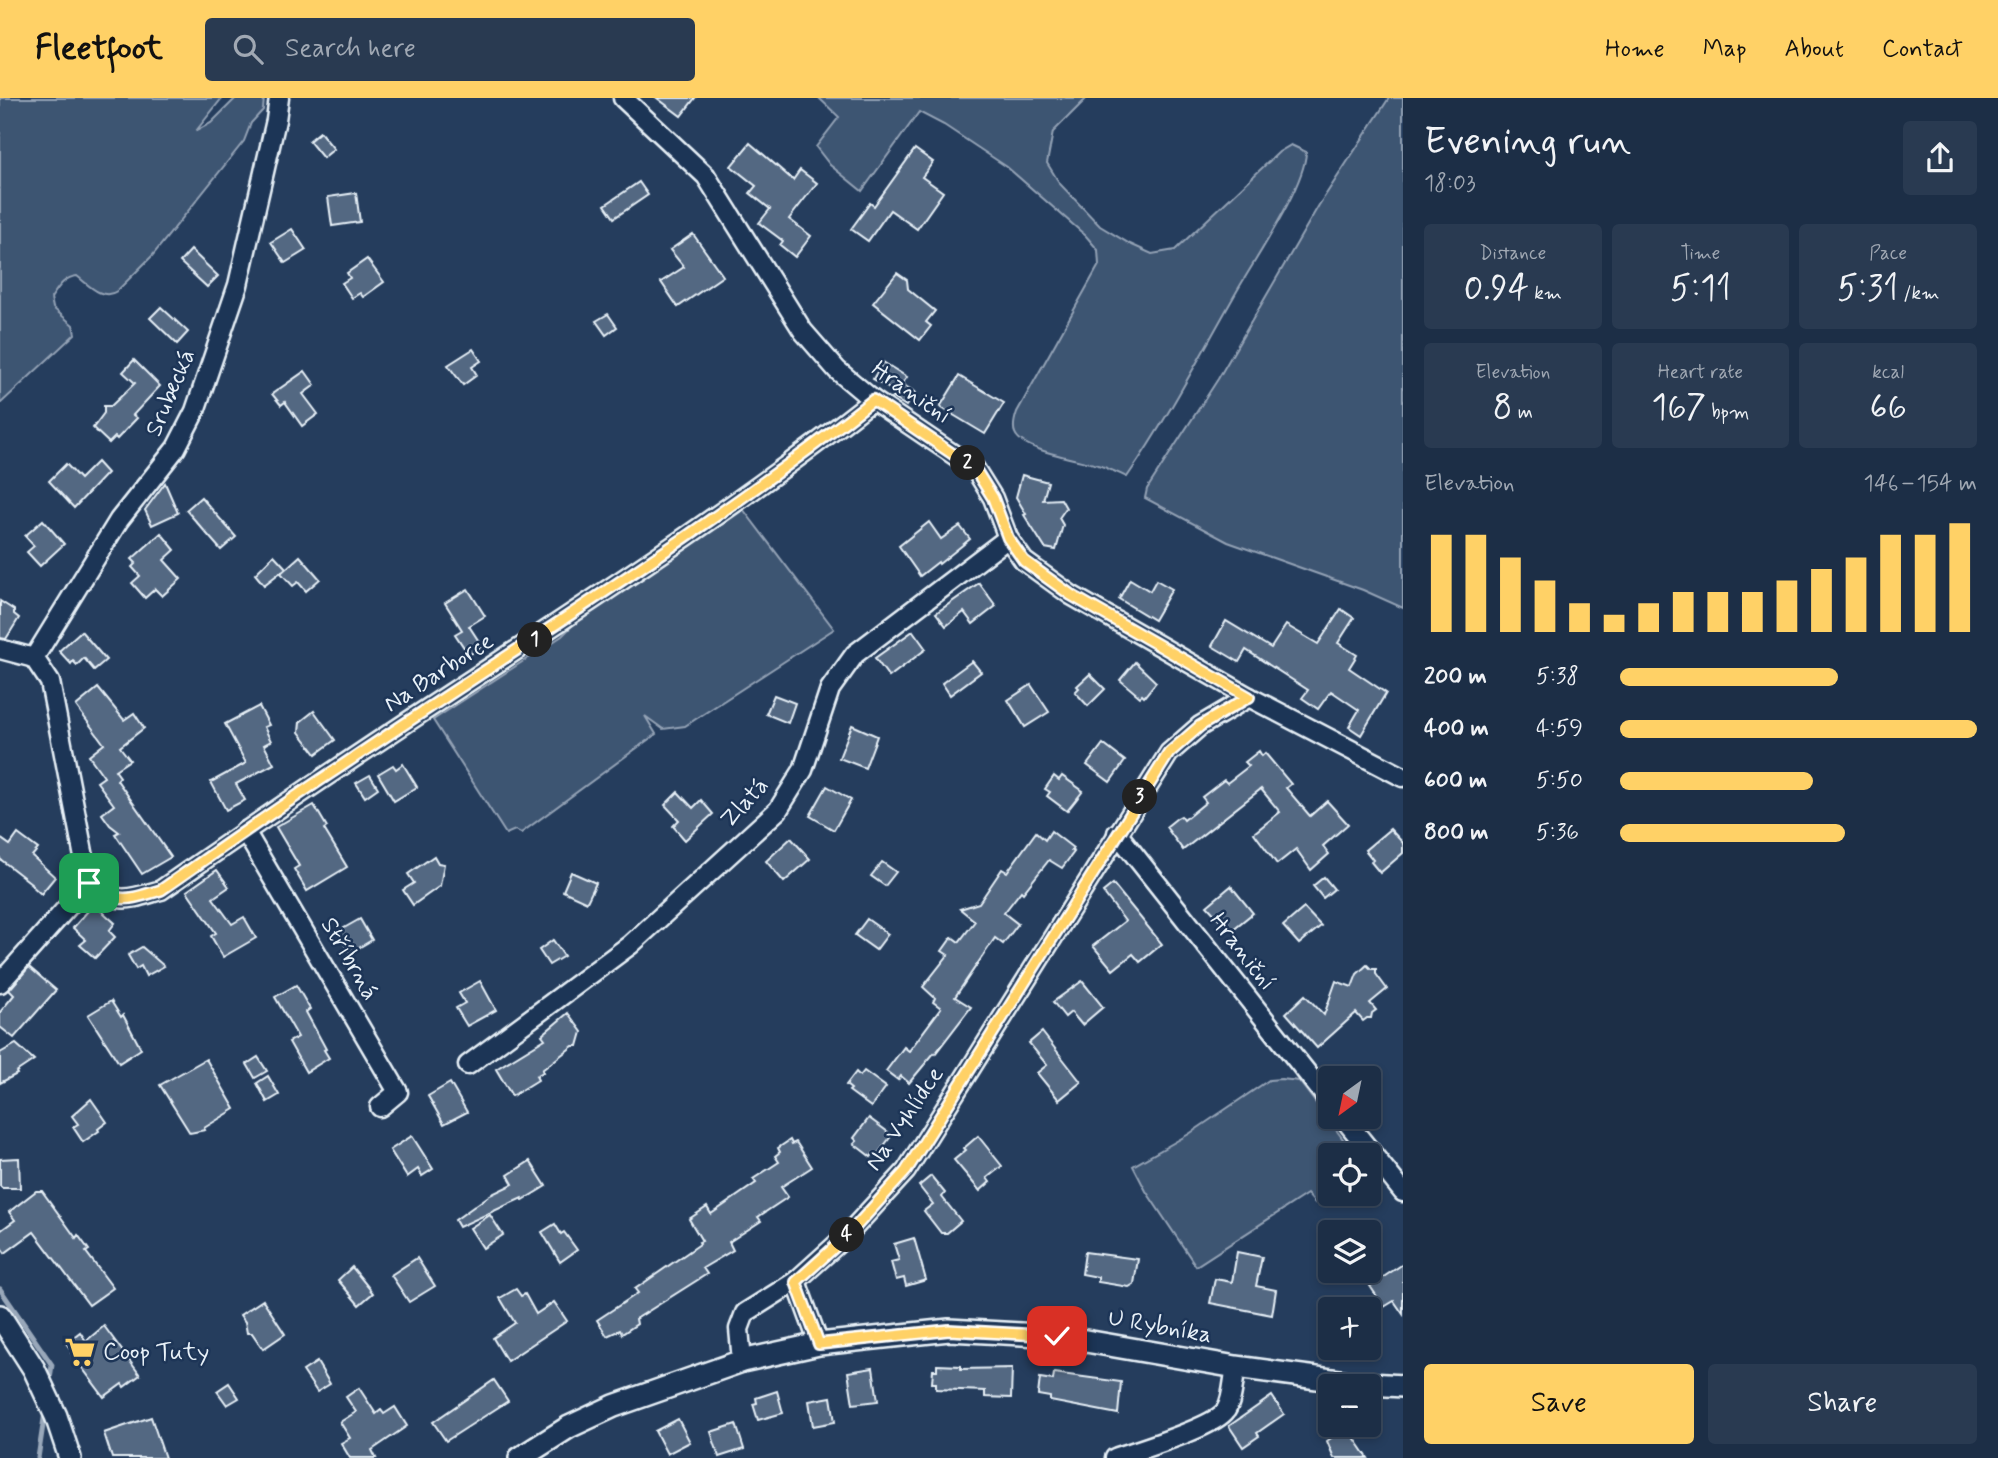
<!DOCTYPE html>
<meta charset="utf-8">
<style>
body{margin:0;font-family:Mynerve,sans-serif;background:#293a51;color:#f1f3f6;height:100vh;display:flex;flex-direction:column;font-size:26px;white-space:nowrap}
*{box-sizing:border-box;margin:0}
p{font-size:23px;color:#a0a8b3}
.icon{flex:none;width:38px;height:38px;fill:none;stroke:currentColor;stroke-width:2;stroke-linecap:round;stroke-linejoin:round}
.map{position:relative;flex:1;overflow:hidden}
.side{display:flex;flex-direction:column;background:#1c2e46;width:595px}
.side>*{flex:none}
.needle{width:46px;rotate:213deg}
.fabs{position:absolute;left:1318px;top:968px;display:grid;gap:14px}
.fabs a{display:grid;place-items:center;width:63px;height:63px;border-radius:7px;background:#1c2e46;box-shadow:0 4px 10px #0003,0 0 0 2px #3a4a5f;font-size:35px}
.pin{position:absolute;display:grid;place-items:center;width:60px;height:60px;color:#fff;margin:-30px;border-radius:14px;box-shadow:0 4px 10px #0006}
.km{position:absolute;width:35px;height:35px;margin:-18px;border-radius:50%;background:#222;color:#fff;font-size:19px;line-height:35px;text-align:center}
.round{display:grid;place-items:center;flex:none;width:74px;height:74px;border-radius:7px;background:#293a51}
.overview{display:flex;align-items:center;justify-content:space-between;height:119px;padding:0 21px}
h1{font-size:38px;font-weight:600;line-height:52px}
.stats{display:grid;grid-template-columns:repeat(3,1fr);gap:10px;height:119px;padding:7px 21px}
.stats div{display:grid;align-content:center;border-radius:7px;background:#293a51;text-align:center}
.stats b{font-size:35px;font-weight:600}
.stats small{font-size:19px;font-weight:400}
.stats p{font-size:19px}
.chart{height:196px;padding:14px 21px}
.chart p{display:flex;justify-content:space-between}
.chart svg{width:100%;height:126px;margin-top:7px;stroke:#ffd166;stroke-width:6}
.primary-button{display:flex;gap:14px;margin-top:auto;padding:14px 21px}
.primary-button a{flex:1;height:80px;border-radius:7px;background:#ffd166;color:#111;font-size:28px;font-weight:600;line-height:80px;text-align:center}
.primary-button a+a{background:#293a51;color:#f1f3f6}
ul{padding:0 21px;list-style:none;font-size:23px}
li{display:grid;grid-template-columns:112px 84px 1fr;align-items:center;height:52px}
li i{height:18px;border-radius:9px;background:#ffd166}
header{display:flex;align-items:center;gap:42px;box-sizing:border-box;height:98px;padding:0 35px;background:#ffd166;color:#111}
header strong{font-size:33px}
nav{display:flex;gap:38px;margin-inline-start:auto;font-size:24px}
.search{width:490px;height:63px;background:#293a51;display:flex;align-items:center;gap:18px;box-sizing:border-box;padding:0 24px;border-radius:7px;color:#a0a8b3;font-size:26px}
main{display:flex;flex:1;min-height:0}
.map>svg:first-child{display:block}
.green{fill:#3e5472;stroke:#93a2b5;stroke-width:2}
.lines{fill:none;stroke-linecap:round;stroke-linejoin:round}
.stream{stroke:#99a8ba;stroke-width:5}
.building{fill:#536782;stroke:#e8f1f8;stroke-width:2}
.minor-casing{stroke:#e8f1f8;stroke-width:23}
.tertiary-casing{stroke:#e8f1f8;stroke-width:26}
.minor{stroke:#1d3557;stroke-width:18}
.tertiary{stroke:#1d3557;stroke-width:21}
.route-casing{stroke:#fff;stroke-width:14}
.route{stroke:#ffd166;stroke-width:9}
.labels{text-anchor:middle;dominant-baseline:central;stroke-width:5;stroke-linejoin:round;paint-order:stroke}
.street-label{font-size:24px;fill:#e8f1f8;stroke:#1d3557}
.poi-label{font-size:24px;fill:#e8f1f8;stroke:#1d3557;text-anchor:start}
</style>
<header>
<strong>Fleetfoot</strong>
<div class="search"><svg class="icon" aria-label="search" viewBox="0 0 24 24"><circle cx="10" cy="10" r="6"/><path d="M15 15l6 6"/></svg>Search here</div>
<nav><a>Home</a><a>Map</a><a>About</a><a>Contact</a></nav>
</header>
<main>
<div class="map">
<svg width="1403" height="1360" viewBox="0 0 1403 1360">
<rect width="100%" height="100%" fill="#253d5d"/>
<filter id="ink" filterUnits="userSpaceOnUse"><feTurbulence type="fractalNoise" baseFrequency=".0143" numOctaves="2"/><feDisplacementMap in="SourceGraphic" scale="14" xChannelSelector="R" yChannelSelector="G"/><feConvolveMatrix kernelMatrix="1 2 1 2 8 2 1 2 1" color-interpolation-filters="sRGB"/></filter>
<g filter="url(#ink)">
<g class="green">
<path d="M0 0H222L196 33 211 25 236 0H264L263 12 251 25 244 43 152 158 117 193C102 203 89 187 77 178 64 179 58 190 51 200L53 210 73 227 75 236 0 306Z"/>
<path d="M819 0H1087L1053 34 1047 65 1060 86 1100 128 1130 146 1152 156 1175 152 1279 54 1291 47 1306 54C1305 88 1255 161 1237 193 1201 256 1168 320 1127 379 1118 375 1110 371 1101 368 1083 362 1021 353 1015 335 1012 328 1015 320 1017 314L1099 167 1098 152 1086 138 1007 69 944 27 919 14 862 93 830 67 816 49 839 19Z"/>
<polygon points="1389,0 1403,0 1403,510 1363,492 1228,444 1145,400 1147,391 1218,281 1319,107"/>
<polygon points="743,411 834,531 685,628 663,631 645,618 656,636 521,735 515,732 506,736 433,622 562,538 579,521"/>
<polygon points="1281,981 1299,983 1355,1057 1330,1057 1330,1096 1315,1105 1307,1096 1196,1168 1146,1093 1133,1068 1189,1036 1269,982"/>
</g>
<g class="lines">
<g class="stream">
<polyline points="0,1191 52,1267 49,1287"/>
<polyline points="38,1360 45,1314"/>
</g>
</g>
<g class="building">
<polygon points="657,0 695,0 681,18"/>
<polygon points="320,34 334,51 323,60 309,43"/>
<polygon points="750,45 793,82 800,72 817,85 789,121 811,138 795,159 780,147 783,143 759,125 770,111 750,95 756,88 731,68"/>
<polygon points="915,51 933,64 922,79 943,94 917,131 890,112 868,143 851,131 870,105 874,108"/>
<polygon points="639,84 648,97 614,120 605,107"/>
<polygon points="356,95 360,124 332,128 328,99"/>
<polygon points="292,131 306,152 285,165 271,144"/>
<polygon points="693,136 723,178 678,209 661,184 684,169 670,152"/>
<polygon points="191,152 218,178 207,189 180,164"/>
<polygon points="367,161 384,184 363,199 360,195 352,200 342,185 350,180 347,175"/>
<polygon points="897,175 907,182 908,191 935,213 926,224 931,228 920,242 873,205"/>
<polygon points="161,209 188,234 177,246 150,220"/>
<polygon points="608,216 617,229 606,237 596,223"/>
<polygon points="473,251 481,263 472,269 477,277 463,287 448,267"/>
<polygon points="134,262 160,288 133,317 137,320 117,341 115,339 109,345 93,330 104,315 104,308 111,308 135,285 123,274"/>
<polygon points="883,264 907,279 902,286 915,294 906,308 893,300 896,295 873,281"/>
<polygon points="305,273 315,287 303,296 318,316 302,328 285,304 281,307 272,296"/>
<polygon points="959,278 1004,305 985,336 940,309"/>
<polygon points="97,364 107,375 74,410 49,383 66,366 80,381"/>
<polygon points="1022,377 1048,384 1043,402 1061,401 1066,410 1059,420 1063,427 1056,452 1045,450 1024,417 1026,416 1016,399"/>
<polygon points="165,385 178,415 152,427 145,412"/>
<polygon points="201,399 236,439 221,452 186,412"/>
<polygon points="43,422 64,446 40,468 27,454 34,448 25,438"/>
<polygon points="929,424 941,441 960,428 970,441 939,466 938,464 920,478 899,448"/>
<polygon points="161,435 175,452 164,462 181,481 162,498 155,491 145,500 132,485 140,478 132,469 136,465 132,461"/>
<polygon points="274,457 286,470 264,487 255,476"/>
<polygon points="300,458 320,481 306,493 298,484 293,488 281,475"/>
<polygon points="1130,481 1150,493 1156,482 1172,491 1154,522 1119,501"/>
<polygon points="979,485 996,508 973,526 964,514 946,528 936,515"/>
<polygon points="468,491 485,518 469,528 482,548 469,557 455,536 462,532 445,505"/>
<polygon points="0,503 14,512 14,516 19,520 6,541 0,540"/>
<polygon points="1341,511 1354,520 1338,545 1357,557 1349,570 1386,595 1361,637 1349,629 1359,612 1331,593 1318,611 1302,600 1308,592 1246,552 1239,564 1212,548 1226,523 1271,550 1286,527 1318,546"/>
<polygon points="81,533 106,562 94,572 84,560 77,567 73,563 71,566 59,553"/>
<polygon points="913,533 926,551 889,579 875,560"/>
<polygon points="972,563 981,574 950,597 942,585"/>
<polygon points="1135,564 1156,584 1144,599 1142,597 1140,599 1120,582"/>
<polygon points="1090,576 1105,591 1088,608 1075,594 1079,590 1077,588"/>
<polygon points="1031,587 1049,614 1025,629 1008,602"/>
<polygon points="98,590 124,622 134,615 144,630 120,649 130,662 115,672 120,679 117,682 171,759 142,776 115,736 119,734 110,727 102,716 114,707 97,684 104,679 89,658 104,646 76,608"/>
<polygon points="774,597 795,605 788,625 766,616"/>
<polygon points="259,608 269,627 264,629 271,643 264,647 274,666 236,686 245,702 226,712 211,684 246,665 225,626"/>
<polygon points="314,613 335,642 316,656 299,634 300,624"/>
<polygon points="852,627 877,638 865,670 839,660"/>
<polygon points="1103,646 1125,663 1110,684 1087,667"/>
<polygon points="1259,653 1262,658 1265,655 1291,686 1286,690 1310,718 1327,703 1348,726 1323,748 1329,756 1311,772 1296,751 1277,766 1254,735 1280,714 1261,691 1183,752 1166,729 1177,720 1181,718 1184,722 1206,704 1202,699 1224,682 1227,685 1249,668 1245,664"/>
<polygon points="403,666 417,689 394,703 378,676 393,667 396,671"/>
<polygon points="370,677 378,690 365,699 356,685"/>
<polygon points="1054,678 1059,682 1062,678 1083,693 1067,713 1047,698 1050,694 1045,691"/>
<polygon points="827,688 851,702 834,732 810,718"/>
<polygon points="678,694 693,710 701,702 713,716 685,742 673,728 679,722 665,707"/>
<polygon points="314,707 327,729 324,731 347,769 307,793 294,771 299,768 276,729"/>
<polygon points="1390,731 1403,745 1403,755 1380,775 1371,764 1373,762 1365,752"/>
<polygon points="1051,733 1073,750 1071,752 1074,754 1062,770 1049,762 1023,795 1021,793 1004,815 1018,826 1003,846 995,840 955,899 971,909 935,956 934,955 909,985 901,978 898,982 886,973 904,949 909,953 941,910 933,904 935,900 923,889 948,857 942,853 952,839 959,844 975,823 960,811 979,805 1002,771 1007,774 1036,734 1045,742"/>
<polygon points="18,736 38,751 32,758 55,779 41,796 30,786 31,785 0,761 0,740 10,747"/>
<polygon points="791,740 810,761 784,784 766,763"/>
<polygon points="434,758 438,765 444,766 440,788 413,807 403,792 414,785 408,776"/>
<polygon points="882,764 896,774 885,788 871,778"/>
<polygon points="217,772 229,789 213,800 232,826 244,819 256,840 223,859 211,838 216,835 187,793"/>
<polygon points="571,774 596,785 587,804 563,793"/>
<polygon points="1324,779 1334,791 1323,800 1313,788"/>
<polygon points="1113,786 1162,846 1140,864 1133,856 1113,872 1093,848 1125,823 1103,794"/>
<polygon points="1231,788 1253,815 1232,832 1222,819 1219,821 1207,808"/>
<polygon points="94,806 115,825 109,833 115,839 95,860 80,847 86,842 73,830"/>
<polygon points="1304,810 1321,828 1299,846 1283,828"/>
<polygon points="360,821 372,842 350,855 337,834"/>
<polygon points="867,821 888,836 876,852 855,837"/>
<polygon points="553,842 564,858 549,867 539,852"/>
<polygon points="142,849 164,868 146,878 141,868 136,871 128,857"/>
<polygon points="1367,867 1371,871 1376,871 1376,876 1387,891 1370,905 1376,912 1372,915 1371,920 1367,920 1363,923 1356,915 1317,950 1286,915 1305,897 1324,917 1336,883 1352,889 1357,876"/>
<polygon points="29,869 56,892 14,940 0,929 0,914 14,897 9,892"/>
<polygon points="480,883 496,912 467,928 456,910 465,905 459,895"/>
<polygon points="1082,883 1103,909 1082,927 1071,914 1065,919 1053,904"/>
<polygon points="296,887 310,911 306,914 326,951 324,952 329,960 306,974 289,944 298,939 275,899"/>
<polygon points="111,903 121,919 123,917 141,951 119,965 88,917"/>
<polygon points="568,915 582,934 578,948 573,948 542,972 543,974 536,978 538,982 512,998 496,971 545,941 542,937"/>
<polygon points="1042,934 1081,984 1059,1002 1037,975 1047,967 1029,945"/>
<polygon points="16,946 34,962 16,974 17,976 0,985 0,955"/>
<polygon points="258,959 267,973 255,980 247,966"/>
<polygon points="206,961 235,1011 204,1030 205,1032 190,1035 160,987"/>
<polygon points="864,973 886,989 871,1009 849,993 851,991 846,987 856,974 860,978"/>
<polygon points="268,978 279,997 267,1004 257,985"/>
<polygon points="450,985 467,1014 444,1026 428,998"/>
<polygon points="91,1001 107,1024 98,1031 99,1033 83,1044 73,1029 78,1026 72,1018"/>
<polygon points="869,1020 892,1037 877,1057 874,1055 871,1059 854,1046 857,1043 854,1040"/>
<polygon points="412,1038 433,1071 422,1078 418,1071 407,1079 390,1052"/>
<polygon points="978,1038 1002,1068 987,1080 990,1084 980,1093 954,1062 966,1052 964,1050"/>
<polygon points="790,1042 792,1046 796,1044 812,1069 781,1089 788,1099 758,1119 761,1123 729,1144 733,1152 703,1170 707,1176 636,1221 637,1226 622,1236 620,1232 607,1238 597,1222 638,1195 635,1191 700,1146 699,1144 702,1143 689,1121 707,1109 711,1116 756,1085 753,1081 779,1064 775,1058 780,1054 778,1050"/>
<polygon points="19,1060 20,1090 2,1090 0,1088 0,1061"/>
<polygon points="530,1063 546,1088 523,1102 522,1100 459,1129 455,1122 490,1097 513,1086 508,1077"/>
<polygon points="931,1078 945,1095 942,1099 961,1123 947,1135 941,1135 924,1113 933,1106 919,1088"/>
<polygon points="36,1093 42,1093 76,1140 78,1137 89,1152 86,1154 113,1190 89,1207 34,1134 5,1155 0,1148 0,1133 15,1122 9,1114"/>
<polygon points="490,1117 503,1137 483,1150 470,1130"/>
<polygon points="555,1126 561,1136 564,1134 577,1152 560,1164 542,1134"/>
<polygon points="914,1140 926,1182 906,1188 904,1180 896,1182 891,1164 899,1162 894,1146"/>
<polygon points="1085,1154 1138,1161 1134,1186 1129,1189 1098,1184 1098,1179 1082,1176"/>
<polygon points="1237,1154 1262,1159 1256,1188 1276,1192 1272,1217 1210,1205 1215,1181 1232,1184"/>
<polygon points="417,1160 435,1188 409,1204 391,1177"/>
<polygon points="1403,1166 1403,1216 1394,1203 1384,1209 1370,1188"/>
<polygon points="352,1169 373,1195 359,1207 338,1182"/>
<polygon points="516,1191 521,1198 525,1196 536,1216 554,1204 567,1223 507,1263 493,1240 515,1225 500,1200"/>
<polygon points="263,1202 285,1236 263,1251 252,1235 247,1235 245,1224 240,1217"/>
<polygon points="104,1228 140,1277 124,1289 122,1286 104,1299 71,1255 72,1253 66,1245 80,1234 86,1243"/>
<polygon points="317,1264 330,1286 317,1294 303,1273"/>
<polygon points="937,1267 961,1268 961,1271 1012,1270 1011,1300 985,1299 985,1293 936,1291 936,1285 932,1285 933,1272 937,1272"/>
<polygon points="873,1270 878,1303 853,1306 848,1274"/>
<polygon points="1054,1275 1121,1284 1118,1316 1050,1303 1050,1299 1038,1297 1040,1280 1053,1282"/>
<polygon points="494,1282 508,1303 446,1343 433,1324"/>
<polygon points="229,1285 239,1300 227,1307 217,1293"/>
<polygon points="359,1290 376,1316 381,1312 384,1316 395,1309 407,1328 372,1352 376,1360 350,1360 341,1345 350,1340 340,1324 356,1314 346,1299"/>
<polygon points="777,1293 783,1315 758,1322 753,1306 757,1305 756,1300"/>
<polygon points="1272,1298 1284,1316 1257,1335 1259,1338 1243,1349 1229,1328"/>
<polygon points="831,1299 835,1324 813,1328 809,1303"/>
<polygon points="151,1319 165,1360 112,1360 104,1335"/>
<polygon points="678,1321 690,1344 667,1356 655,1333"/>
<polygon points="736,1326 744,1351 719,1359 711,1334"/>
<polygon points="1347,1329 1368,1360 1334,1360 1327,1343"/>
</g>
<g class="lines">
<g class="minor-casing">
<g id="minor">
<polyline points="623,0 706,78 803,233 837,272 873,302 975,371 993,400 1008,440 1024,463 1071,497 1249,599 1403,679"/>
<polyline points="0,551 34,560"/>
<path d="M34 560 50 584 89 785C120 807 126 802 161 792 220 751 280 709 340 669 519 548 703 436 873 302"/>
<polyline points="34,560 119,422 176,350 195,313 238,187 276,22 279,0"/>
<polyline points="245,733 398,994 380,1009"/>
<polyline points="1117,735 1330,1004"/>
<polyline points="0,885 89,785"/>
<polyline points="468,967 630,847 778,712 803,672 830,591 855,556 1008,440"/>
<polyline points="1342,1018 1403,1094"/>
<polyline points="796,1183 819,1246"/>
<polyline points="742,1263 739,1231 745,1215 796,1183 847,1137 906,1073 1169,655 1200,628 1249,599"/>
<path d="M1115 1360C1137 1352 1214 1330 1226 1312 1233 1301 1233 1282 1236 1269"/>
</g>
</g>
<g class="tertiary-casing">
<g id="tertiary">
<polyline points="0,1218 34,1271 56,1318 70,1360"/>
<polyline points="520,1360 569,1329 614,1308 742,1263 819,1246 949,1232 1057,1238 1236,1269 1354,1285 1403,1288"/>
</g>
</g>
<use href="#minor" class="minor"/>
<use href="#tertiary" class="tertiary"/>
</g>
</g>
<g class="lines" filter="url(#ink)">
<g class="route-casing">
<path id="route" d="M89 785C120 807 126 802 161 792 220 751 279 709 340 669 519 548 703 436 873 302L975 371 993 400 1008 440 1024 463 1071 497 1249 599 1200 628 1169 655 906 1073 848 1137 796 1184 819 1246 949 1232 1057 1238"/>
</g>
<use href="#route" class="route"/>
</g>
<defs>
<g id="supermarket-bare" transform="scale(2.415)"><path d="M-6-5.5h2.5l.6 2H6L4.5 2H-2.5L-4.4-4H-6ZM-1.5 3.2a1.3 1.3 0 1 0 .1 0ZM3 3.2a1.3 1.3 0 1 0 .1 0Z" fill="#ffd166" stroke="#1d3557" stroke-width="2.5" paint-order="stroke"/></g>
</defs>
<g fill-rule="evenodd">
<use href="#supermarket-bare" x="80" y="1254"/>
</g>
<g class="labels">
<g class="street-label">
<text transform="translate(171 295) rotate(-67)">Srubecká</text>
<text transform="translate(911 295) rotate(35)">Hraniční</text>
<text transform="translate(439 575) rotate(-33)">Na Barborce</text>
<text transform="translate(745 705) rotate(-47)">Zlatá</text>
<text transform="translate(1242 854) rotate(52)">Hraniční</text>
<text transform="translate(349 861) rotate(60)">Stříbrná</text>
<text transform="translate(905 1021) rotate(-56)">Na Vyhlídce</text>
<text transform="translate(1160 1229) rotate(10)">U Rybníka</text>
</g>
<g class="poi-label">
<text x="103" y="1254">Coop Tuty</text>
</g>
</g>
</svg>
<div class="fabs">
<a><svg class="needle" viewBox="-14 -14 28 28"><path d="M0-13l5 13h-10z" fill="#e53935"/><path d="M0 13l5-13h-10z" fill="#a0a8b3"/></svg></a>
<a><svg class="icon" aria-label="locate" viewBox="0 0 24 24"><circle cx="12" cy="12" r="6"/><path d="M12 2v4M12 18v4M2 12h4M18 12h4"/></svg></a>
<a><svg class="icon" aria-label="layers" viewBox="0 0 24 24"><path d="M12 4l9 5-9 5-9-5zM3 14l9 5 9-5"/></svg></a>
<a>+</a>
<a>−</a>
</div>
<div class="pin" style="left:89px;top:785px;background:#1e9e55"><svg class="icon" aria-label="arrive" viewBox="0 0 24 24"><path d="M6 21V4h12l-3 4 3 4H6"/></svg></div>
<div class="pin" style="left:1057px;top:1238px;background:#d93025"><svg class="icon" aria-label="check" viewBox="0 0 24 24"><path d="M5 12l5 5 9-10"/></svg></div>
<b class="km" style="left:535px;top:542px">1</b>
<b class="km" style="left:968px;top:365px">2</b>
<b class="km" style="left:1140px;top:699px">3</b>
<b class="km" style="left:847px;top:1137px">4</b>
</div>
<section class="side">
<div class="overview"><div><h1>Evening run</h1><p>18:03</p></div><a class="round"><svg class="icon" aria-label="share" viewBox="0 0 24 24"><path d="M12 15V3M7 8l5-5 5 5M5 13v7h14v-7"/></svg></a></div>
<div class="stats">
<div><p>Distance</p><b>0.94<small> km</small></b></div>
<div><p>Time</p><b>5:11</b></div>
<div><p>Pace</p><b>5:31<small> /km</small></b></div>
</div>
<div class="stats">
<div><p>Elevation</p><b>8<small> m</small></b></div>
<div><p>Heart rate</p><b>167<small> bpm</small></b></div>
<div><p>kcal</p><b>66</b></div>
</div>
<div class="chart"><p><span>Elevation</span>146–154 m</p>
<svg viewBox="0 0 160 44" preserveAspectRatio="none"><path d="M5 44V10M15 44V10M25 44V18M35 44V26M45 44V34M55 44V38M65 44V34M75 44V30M85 44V30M95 44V30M105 44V26M115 44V22M125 44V18M135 44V10M145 44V10M155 44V6"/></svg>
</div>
<ul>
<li><b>200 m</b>5:38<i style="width:61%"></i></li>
<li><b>400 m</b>4:59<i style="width:100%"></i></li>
<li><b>600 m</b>5:50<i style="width:54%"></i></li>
<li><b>800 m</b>5:36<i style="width:63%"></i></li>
</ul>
<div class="primary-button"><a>Save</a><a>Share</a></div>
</section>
</main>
